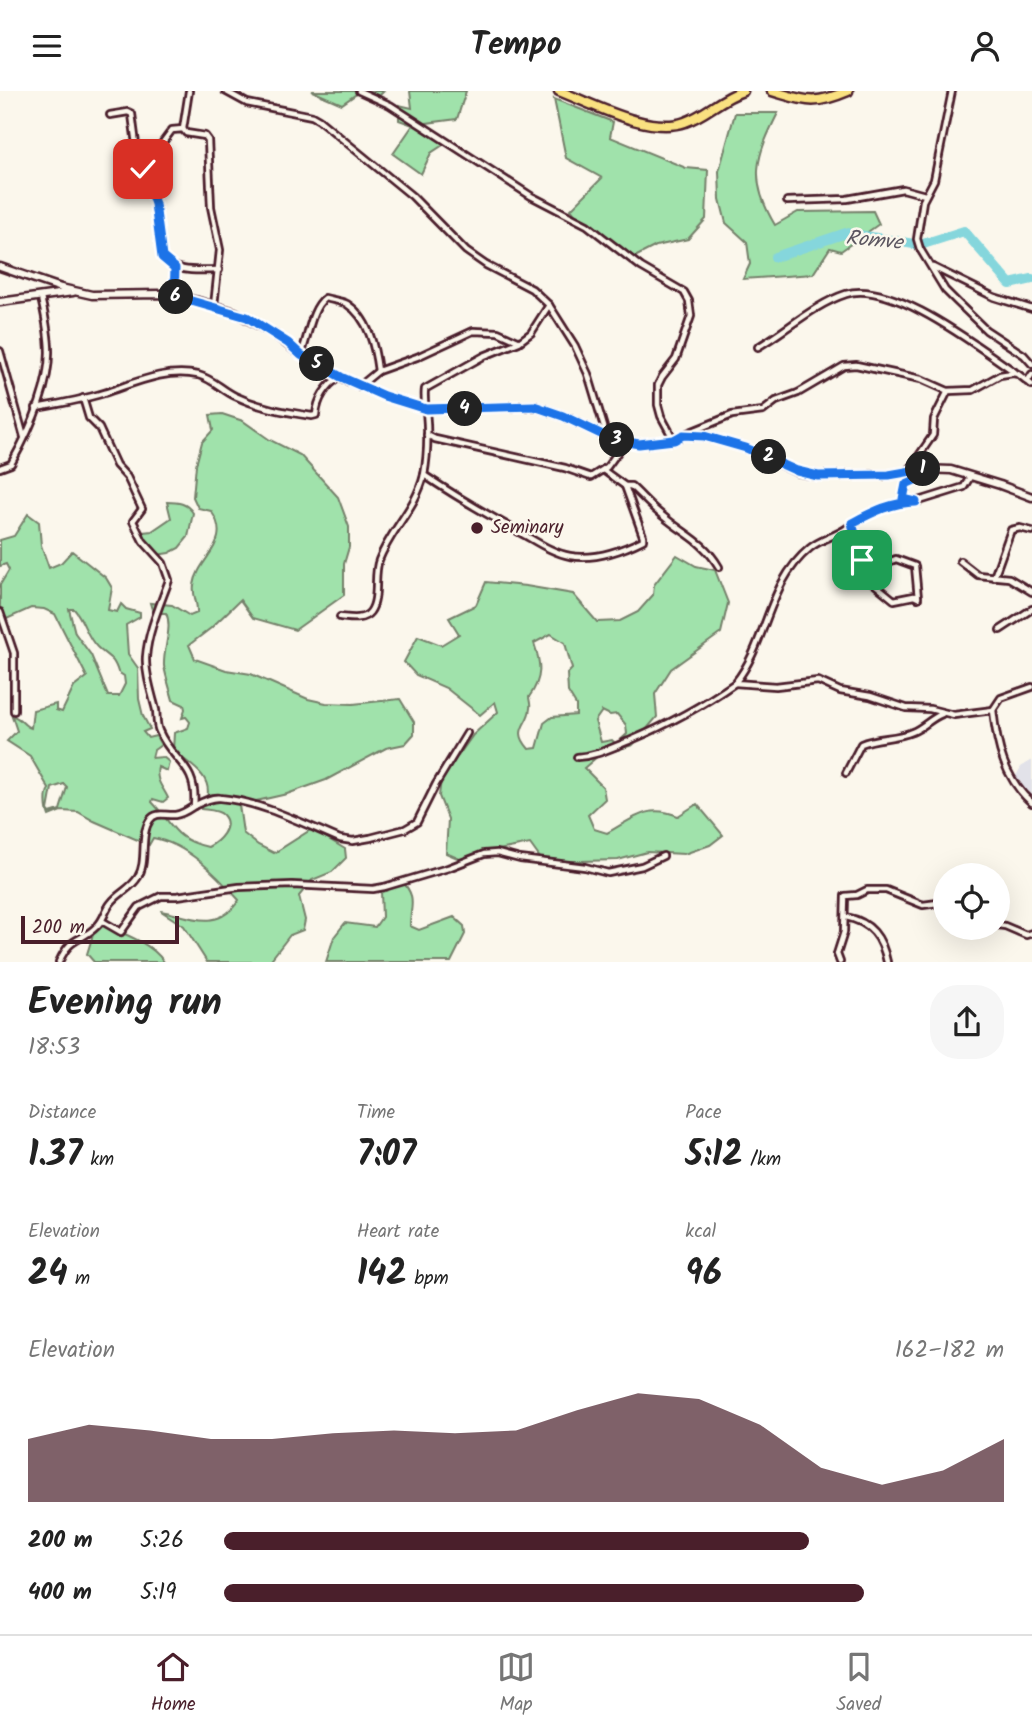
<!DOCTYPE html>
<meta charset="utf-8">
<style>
body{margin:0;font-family:Kalam,sans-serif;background:#f6f6f6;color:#222;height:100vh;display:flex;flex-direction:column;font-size:26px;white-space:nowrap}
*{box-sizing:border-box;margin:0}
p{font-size:23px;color:#767676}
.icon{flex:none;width:38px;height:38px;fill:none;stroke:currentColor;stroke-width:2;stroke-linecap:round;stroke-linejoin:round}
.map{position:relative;height:871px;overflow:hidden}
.side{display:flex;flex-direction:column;background:#fff;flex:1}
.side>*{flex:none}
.controls{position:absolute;left:933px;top:772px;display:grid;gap:14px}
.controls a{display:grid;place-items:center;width:77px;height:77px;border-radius:50%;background:#fff;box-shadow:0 7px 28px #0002;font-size:35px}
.scale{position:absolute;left:21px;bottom:18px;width:158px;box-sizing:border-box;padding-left:7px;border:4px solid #4a1f2b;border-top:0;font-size:19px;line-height:24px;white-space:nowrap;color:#4a1f2b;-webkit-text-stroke:5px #fbf7ec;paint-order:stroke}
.pin{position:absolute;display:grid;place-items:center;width:60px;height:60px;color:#fff;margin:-30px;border-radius:14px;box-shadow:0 4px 10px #0006}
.km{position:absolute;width:35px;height:35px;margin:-18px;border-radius:50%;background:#222;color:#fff;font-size:19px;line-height:35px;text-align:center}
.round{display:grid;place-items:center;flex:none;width:74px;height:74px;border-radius:28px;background:#f6f6f6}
.head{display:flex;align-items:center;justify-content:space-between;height:119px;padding:0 28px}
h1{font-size:38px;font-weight:700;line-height:52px}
.stats{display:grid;grid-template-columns:repeat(3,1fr);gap:10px;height:119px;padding:7px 28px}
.stats div{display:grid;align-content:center}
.stats b{font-size:35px;font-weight:700}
.stats small{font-size:19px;font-weight:400}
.stats p{font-size:19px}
.chart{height:196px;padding:14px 28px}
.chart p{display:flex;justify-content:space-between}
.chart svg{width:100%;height:126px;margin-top:7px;fill:#4a1f2b;opacity:.7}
ul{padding:0 28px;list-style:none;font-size:23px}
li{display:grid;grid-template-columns:112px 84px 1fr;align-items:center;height:52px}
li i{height:18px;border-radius:9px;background:#4a1f2b}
header{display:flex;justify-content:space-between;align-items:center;height:91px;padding:0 28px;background:#fff;font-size:32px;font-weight:700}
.tab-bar{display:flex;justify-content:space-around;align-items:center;height:98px;border-top:2px solid #e0e0e0;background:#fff;font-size:19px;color:#767676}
.tab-bar a{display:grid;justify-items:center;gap:4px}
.tab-bar .on{color:#4a1f2b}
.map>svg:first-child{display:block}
.built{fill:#e2e2e9}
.green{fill:#a0e2ab;stroke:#75806b;stroke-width:2;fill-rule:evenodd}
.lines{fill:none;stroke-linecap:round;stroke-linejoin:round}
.river{stroke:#85d6dc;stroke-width:10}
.street-casing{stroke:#4a1f2b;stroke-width:10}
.secondary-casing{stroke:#4a1f2b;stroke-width:11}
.highway-casing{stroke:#4a1f2b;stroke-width:13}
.street{stroke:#fbf7ec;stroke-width:4.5}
.secondary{stroke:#fbf7ec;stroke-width:6}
.highway{stroke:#fae180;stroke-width:8}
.route-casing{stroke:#fff;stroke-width:14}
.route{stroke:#1a73e8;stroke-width:9}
.poi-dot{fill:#4a1f2b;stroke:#fbf7ec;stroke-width:2.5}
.labels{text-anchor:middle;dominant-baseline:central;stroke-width:5;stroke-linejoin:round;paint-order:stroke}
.poi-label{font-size:19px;fill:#4a1f2b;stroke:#fbf7ec;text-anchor:start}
.water-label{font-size:21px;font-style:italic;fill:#5c5660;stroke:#fbf7ec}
</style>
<header><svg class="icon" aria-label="menu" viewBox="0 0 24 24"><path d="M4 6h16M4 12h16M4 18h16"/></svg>Tempo<svg class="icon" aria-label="person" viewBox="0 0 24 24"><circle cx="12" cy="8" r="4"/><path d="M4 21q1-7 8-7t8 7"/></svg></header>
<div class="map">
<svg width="1032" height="871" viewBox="0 0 1032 871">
<rect width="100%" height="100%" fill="#fbf7ec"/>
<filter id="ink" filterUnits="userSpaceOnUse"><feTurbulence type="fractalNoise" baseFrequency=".0143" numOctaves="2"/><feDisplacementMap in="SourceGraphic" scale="14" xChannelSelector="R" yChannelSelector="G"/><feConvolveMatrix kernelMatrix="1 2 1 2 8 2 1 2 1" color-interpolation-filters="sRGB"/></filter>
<g filter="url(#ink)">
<polygon class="built" points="1032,669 1032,708 1016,685 1021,676"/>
<g class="green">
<polygon points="312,0 384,0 375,9 358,2 342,13"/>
<polygon points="410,0 466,0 457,28 427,32 424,40 446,52 431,62 421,83 393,63 413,34 399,29 399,14 412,17"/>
<polygon points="554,8 613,31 610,46 686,77 708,79 706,128 688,148 656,155 629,169 579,129 571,118 602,87 566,67"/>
<path d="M735 22H778C756 66 748 89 775 134L798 121 873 120 879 133 841 160 830 157 813 183 743 188 750 173 747 151 726 132 720 108 719 80Z"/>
<path d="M222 323 243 330 270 349 300 364 338 406 349 436V456L344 473V504L295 539 253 527 240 509 211 537 189 554 195 568 226 579 251 583 308 608 326 612 353 613 400 608 414 631V643L405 653 386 657 326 689 287 703 239 714 243 742 258 754 274 762 312 738 345 758 346 767 332 781 312 789 299 805 305 829 303 839 290 844 269 871H207L184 835 161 820C193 826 218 841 239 809 216 783 187 753 153 747L149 754 94 730 78 721 61 720 49 725C46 718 45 703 49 698L30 665 7 650 17 640 12 625C21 626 23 635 31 637L33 619 56 613V619L62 621 74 596 87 586 55 523 44 518 31 517 0 531V494L9 479 6 473 0 475V449L14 445 28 423 39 431 41 454 49 477 61 472 72 460 106 487 112 497 108 519 117 521 121 513 126 518 140 522V526L126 534 128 563 138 577 139 608 143 625 150 638 143 641 148 647 156 645 161 654 154 659 152 667 163 666 169 671 167 680 158 676C155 690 163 696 168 707L163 711 153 708 152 711C174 734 173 748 208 756 218 751 234 736 223 724 219 719 207 719 201 718V709L207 707C213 683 187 673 173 659L174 642 188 637 190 631 186 626 182 627 185 618 184 614 173 609C170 598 166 586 164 575 163 558 173 536 166 522H153L150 512 172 514 190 525 197 522C198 512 192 504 194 494 198 466 234 452 211 420L198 417 193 406 196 374 202 351 213 339 210 324ZM69 518H74C84 529 86 545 97 556 108 567 113 565 118 581L124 585 125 593 119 605H108L91 564 75 542ZM64 693 67 696 60 719 50 722 48 719 52 697Z"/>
<path d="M167 411C178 411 187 412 193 422L188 446 179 457 169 462 157 464 141 454 139 447 143 441 152 440 171 427Z"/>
<path d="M677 464 696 475 715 479 728 512 721 542 671 578 655 603 657 626 633 654 598 665 584 677 603 696 605 708 588 724 594 738 607 742C633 728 647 712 678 725L697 713 723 744 710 754 684 763 647 761 618 769 543 771 530 753 482 762 462 769 446 762 448 728 439 705 442 680 458 665 473 644 498 621 495 611 480 624 446 597 416 584 404 571 418 545 441 554 459 543 449 527 476 514 486 491 526 495 573 503 597 531 620 530 638 521 653 504 654 494ZM551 543 565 552 572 578 567 583 568 601 576 614V624L552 626 544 632 537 657 529 658C511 638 529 634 530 617 531 613 529 609 529 606 543 587 541 573 534 552ZM602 620 610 624 617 623 626 634 627 643 616 653 612 649 601 651 595 630Z"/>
<path d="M401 789C418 807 410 814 410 835L419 839 454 826 464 835 465 843 451 871H326L334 846 345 832 375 836 382 826 381 801 392 791Z"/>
<path d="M97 831C119 841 151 851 164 871H94L87 863Z"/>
</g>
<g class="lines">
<polyline class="river" points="775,166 846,142 920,154 964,140 1010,193 1032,188"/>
<g class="street-casing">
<g id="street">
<polyline points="225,0 247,12 312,25 319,29 412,105 466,160 486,174 532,198 549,214 575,255 588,283 607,346"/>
<polyline points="359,0 390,14 531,105 587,134 641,176 684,201 689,210 691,225 676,268 662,286 658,294 658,314 661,325 674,349"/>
<polyline points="952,0 934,89 923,110 917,148 920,158 945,199 957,211 986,239 1024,264 1032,273"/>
<path d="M110 24 128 21 132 23 137 61 155 113 162 166C177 183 198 179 219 179"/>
<polyline points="183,38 189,0"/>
<polyline points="143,78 172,39 183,38 186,42 205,45 208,49 211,116 220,159 214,215"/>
<polyline points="787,110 847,108 903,98 925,104"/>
<polyline points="933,176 994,206 1032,218"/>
<polyline points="174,205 175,177"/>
<path d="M758 256C787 239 815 213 846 203 891 188 978 256 1015 281"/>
<polyline points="0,260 24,346"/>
<path d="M301 264C308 247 311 217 325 207 332 209 342 210 347 213 369 227 375 257 378 280"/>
<polyline points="1027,291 1032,283"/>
<polyline points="361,294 378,280 417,266 473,240 498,241 518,250"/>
<path d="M36 317C59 313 82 309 104 302 135 292 165 277 198 284 213 288 222 299 235 305 260 317 285 321 312 325L316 324C317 309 326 294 340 286"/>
<polyline points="688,342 732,324 763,320 776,310 798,302 844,275 856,274 921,288 948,300 973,299 1000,284 1013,282 1018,283 1032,294"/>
<polyline points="427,344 435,348 565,377 591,386 607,376 623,354 622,350"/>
<path d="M0 377 11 373C29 341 49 298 49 261 49 242 45 225 41 207"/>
<path d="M923 378 915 389 906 393 903 408 916 411C890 411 867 422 847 437 836 445 821 448 810 457 767 492 768 551 735 592L776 595 818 590 840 600 870 605 906 617 930 618 954 624 993 619"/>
<path d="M603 379 625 395H631C642 405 651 416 663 425 685 444 703 449 719 476"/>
<polyline points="909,379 933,344 934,328 948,300"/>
<path d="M424 384C455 405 488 424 521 442 537 451 553 462 570 465 594 469 621 460 643 449V445L625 395"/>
<polyline points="916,411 964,396 970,386"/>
<polyline points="852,432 862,469 861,482"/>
<polygon points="896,468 915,475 918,507 914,505 894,509 861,482"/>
<polyline points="960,470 978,484 1009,487 1032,501"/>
<polyline points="994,486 1011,439 1020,437 1032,440"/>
<polyline points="0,521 14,562 14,620"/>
<path d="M340 526C350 527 363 530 370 521 380 508 373 484 379 469 391 438 416 417 424 384 428 363 428 340 426 319 425 311 424 307 425 298L484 265 519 251 531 242 549 214"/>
<polyline points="1000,539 1032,518"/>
<path d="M1032 596 1001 607 993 619C997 655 1004 687 1032 712"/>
<path d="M577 666C596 665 611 657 629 650 667 634 701 616 735 592"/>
<path d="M846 682 861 653C877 646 896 648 912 641 923 637 931 627 942 623"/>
<path d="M194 715C202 711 211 706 220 707 259 710 304 733 340 748L353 750 370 747 405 738 417 731 436 693 467 642"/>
<path d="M846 826C871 831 882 846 887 871"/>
<polyline points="102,830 121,841 139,816 161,805 177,805 239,796 292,794 373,798 384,796 448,777 484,763 497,762 520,768 585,776 608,782 642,775 663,765"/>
<polyline points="998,834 1005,835 1026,844 1032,842"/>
<path d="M59 871C71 844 80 852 97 835 104 829 105 819 111 812 118 802 131 798 138 786 148 770 139 745 150 729 156 720 166 725 175 724 183 723 188 719 194 715 198 674 172 671 159 640 156 634 157 626 156 619 152 603 145 583 146 566 148 540 160 514 169 489L163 472 143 450 133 430 142 418 127 386 116 374 99 337 89 327 83 307"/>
<polyline points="840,871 837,863 844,841 845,805 857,804 867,799 886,799 923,814 945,811"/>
</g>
</g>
<g class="secondary-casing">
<g id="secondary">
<polyline points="0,176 61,197 92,204 160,203 198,210 235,221 274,243 301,264 340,286 384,305 426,318 534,315 563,325 607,346 639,353 674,349 683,344 704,345 746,357 797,381 819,385 889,384 923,378 951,379 1000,394 1032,406"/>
<polyline points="0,211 73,201"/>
</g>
</g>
<g class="highway-casing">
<g id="highway">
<path d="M559 0C593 13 649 44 685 31 706 24 721 7 743 0"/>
<path d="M772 0C806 10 813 15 848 0"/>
</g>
</g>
<use href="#street" class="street"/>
<use href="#secondary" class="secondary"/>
<use href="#highway" class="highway"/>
</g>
</g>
<g class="lines" filter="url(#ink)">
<g class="route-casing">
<path id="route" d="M143 78 155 113 162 166 175 177 174 205 247 226 288 252 301 264 341 286 384 305 426 318 534 315 563 325 607 346 622 350 639 353 674 349 683 344 704 345 746 357 797 380 818 385 889 384 923 378 915 389 906 393 903 408 916 411C892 411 873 421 852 432L862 469"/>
</g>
<use href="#route" class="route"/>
</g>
<circle class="poi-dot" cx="477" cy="437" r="7"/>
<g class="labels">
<g class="poi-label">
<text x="491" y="437">Seminary</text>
</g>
<g class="water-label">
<text transform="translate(874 150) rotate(5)">Romve</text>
</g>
</g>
</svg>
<div class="controls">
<a><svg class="icon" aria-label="locate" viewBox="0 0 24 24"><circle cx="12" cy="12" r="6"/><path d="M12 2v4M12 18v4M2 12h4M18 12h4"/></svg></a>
</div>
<div class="scale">200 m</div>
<div class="pin" style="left:862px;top:469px;background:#1e9e55"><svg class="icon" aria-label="arrive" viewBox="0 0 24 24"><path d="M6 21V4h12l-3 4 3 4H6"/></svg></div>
<div class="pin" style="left:143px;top:78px;background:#d93025"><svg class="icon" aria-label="check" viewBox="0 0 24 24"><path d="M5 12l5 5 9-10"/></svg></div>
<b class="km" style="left:923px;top:378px">1</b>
<b class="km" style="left:769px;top:366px">2</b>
<b class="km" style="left:617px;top:349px">3</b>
<b class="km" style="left:465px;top:318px">4</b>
<b class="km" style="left:317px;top:273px">5</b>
<b class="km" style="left:176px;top:206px">6</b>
</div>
<section class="side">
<div class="head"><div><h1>Evening run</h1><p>18:53</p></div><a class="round"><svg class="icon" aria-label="share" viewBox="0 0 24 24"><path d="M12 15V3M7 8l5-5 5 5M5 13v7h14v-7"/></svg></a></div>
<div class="stats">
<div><p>Distance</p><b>1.37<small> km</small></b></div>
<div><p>Time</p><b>7:07</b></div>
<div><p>Pace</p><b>5:12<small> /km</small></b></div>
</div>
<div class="stats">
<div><p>Elevation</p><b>24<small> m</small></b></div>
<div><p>Heart rate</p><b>142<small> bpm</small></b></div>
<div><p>kcal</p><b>96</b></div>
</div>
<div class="chart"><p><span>Elevation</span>162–182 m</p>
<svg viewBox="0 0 160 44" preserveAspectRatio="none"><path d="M0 44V22L10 17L20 19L30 22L40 22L50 20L60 19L70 20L80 19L90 12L100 6L110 8L120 17L130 32L140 38L150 33L160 22V44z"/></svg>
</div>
<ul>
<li><b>200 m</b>5:26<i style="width:75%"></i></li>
<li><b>400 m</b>5:19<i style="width:82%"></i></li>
</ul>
</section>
<nav class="tab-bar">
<a class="on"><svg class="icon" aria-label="home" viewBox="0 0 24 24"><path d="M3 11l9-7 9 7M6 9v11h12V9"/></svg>Home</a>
<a><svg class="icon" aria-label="map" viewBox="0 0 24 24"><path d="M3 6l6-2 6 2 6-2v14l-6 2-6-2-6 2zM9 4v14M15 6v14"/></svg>Map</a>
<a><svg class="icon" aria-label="saved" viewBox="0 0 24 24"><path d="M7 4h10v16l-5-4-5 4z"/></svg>Saved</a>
</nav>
